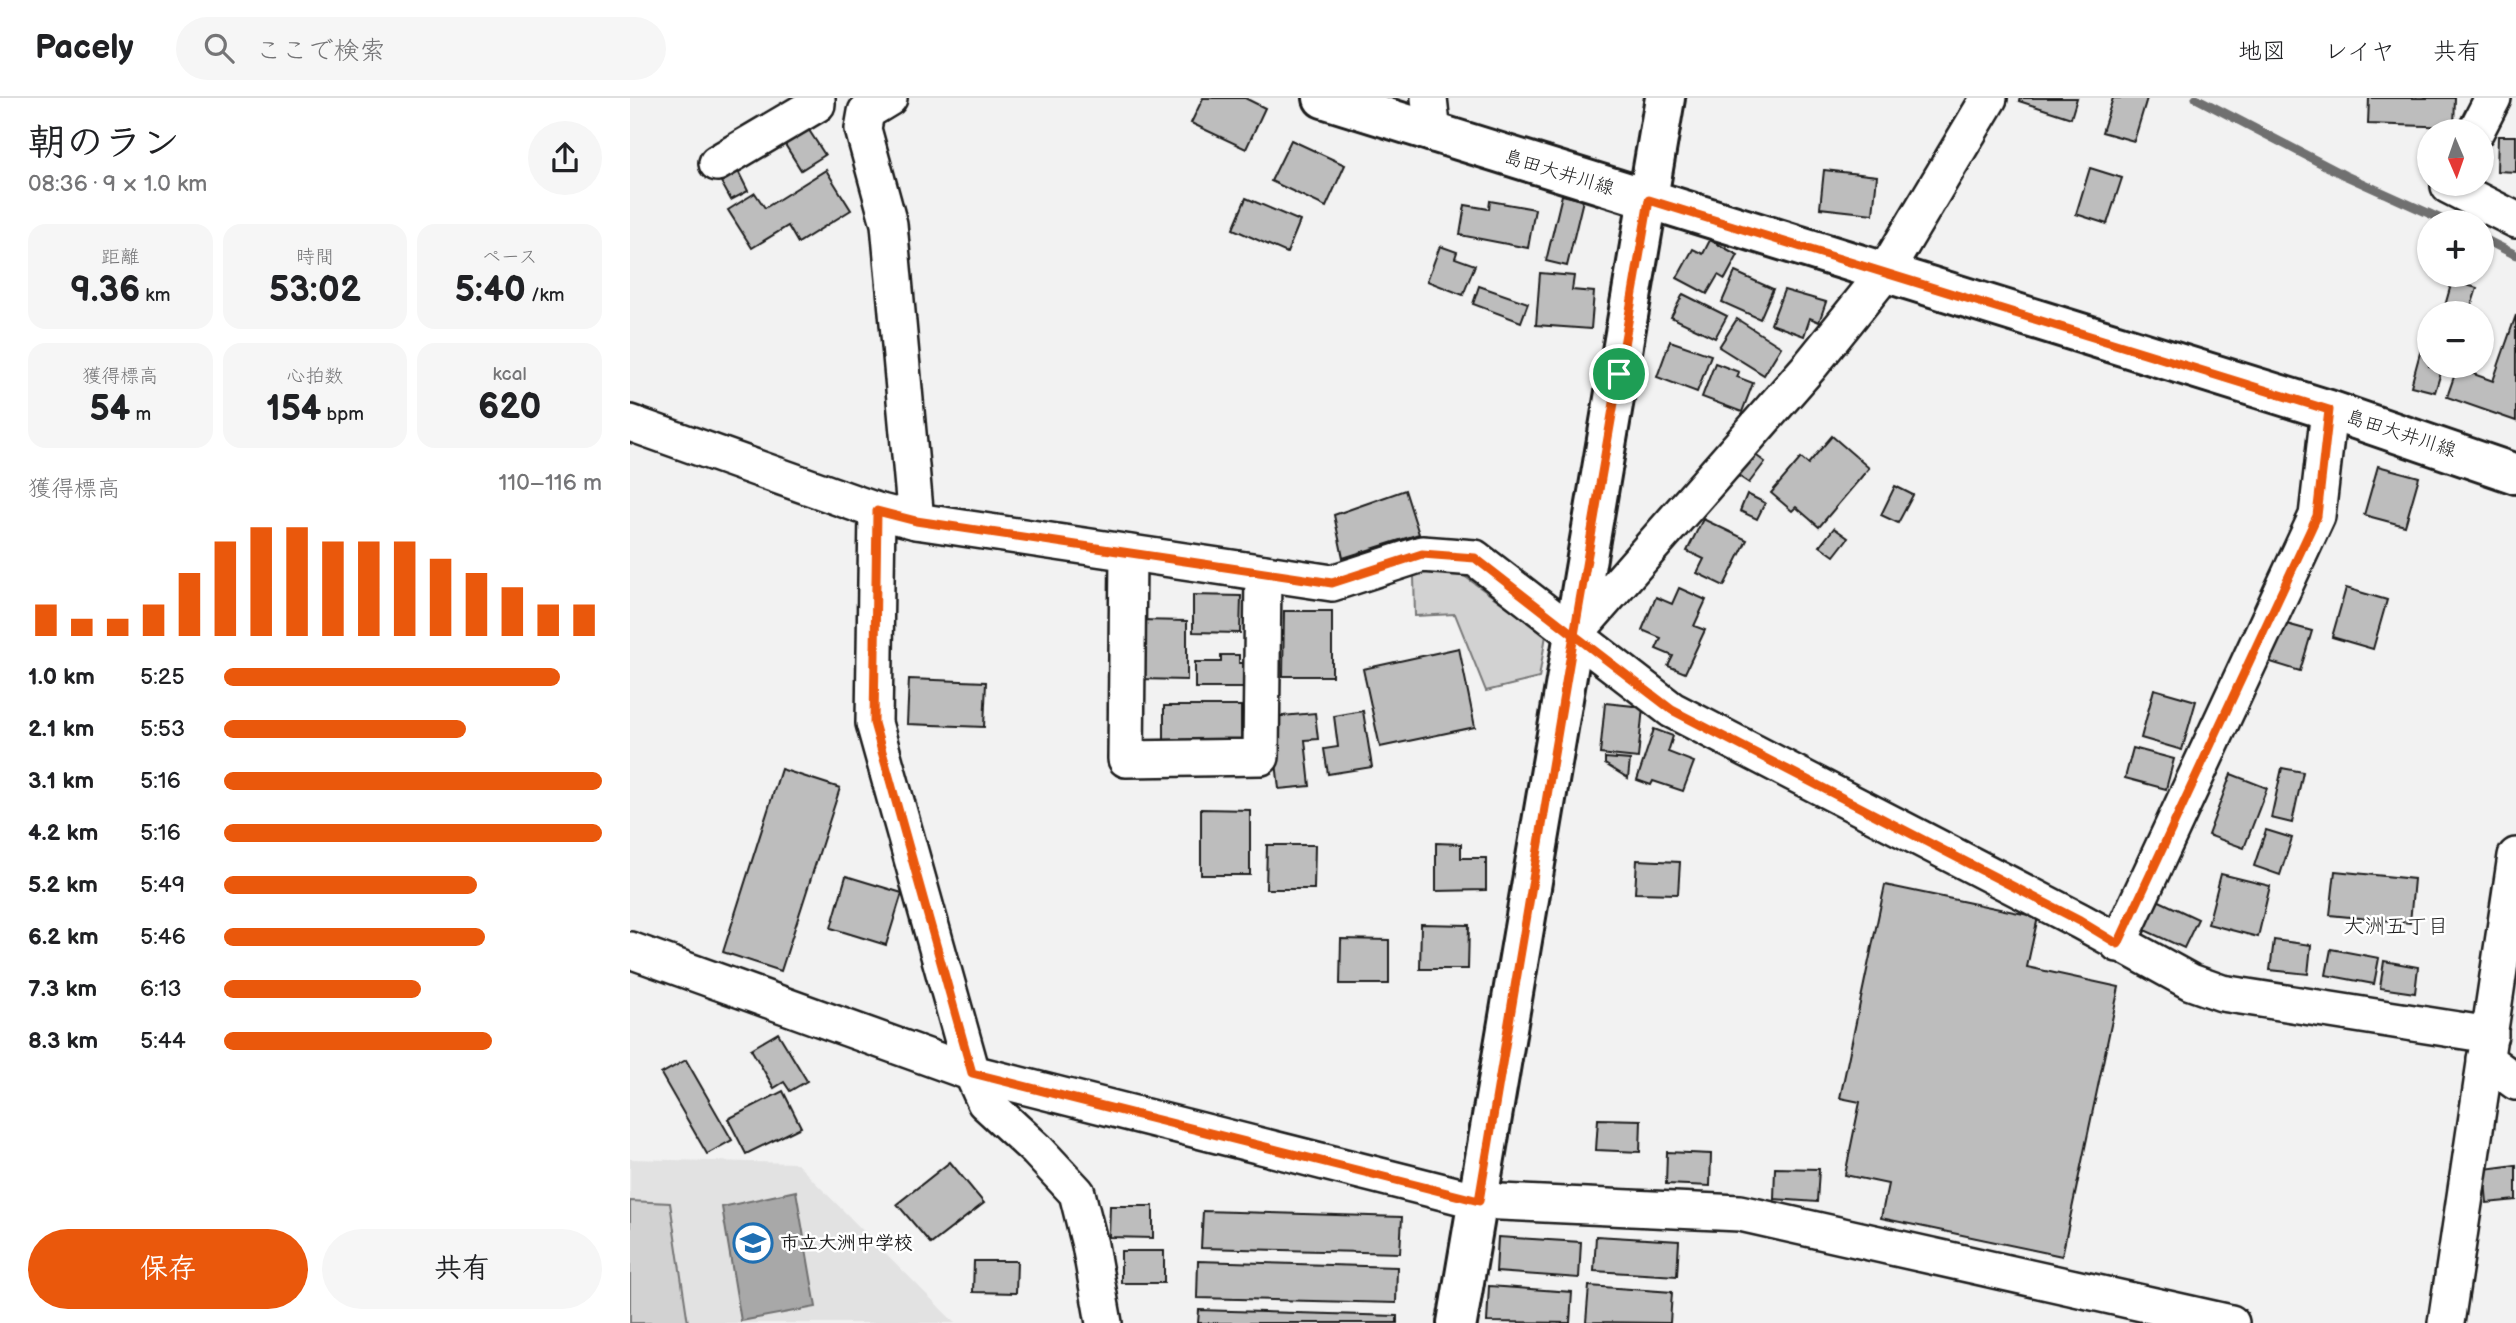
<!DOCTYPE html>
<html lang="ja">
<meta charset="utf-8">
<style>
body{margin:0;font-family:"Balsamiq Sans","Klee One",sans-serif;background:#f6f6f6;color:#202124;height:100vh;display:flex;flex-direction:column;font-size:26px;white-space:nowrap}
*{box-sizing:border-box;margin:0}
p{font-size:23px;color:#757577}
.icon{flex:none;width:38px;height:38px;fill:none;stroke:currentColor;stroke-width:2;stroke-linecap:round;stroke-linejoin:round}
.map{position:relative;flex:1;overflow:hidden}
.drawer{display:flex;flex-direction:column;background:#fff;width:630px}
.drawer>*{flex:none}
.needle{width:46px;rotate:178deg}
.controls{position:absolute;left:1787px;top:21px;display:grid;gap:14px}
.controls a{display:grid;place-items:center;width:77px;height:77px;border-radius:50%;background:#fff;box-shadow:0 2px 5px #0004;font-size:35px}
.pin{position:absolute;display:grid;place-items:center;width:60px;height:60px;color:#fff;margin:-30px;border:4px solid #fff;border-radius:50%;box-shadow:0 2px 7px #0007}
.round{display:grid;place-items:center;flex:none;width:74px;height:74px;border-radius:37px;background:#f6f6f6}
.summary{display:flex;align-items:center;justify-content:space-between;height:119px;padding:0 28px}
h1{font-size:38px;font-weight:700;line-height:52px}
.metrics{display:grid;grid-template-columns:repeat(3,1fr);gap:10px;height:119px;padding:7px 28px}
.metrics div{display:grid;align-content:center;border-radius:18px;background:#f6f6f6;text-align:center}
.metrics b{font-size:35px;font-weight:700}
.metrics small{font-size:19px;font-weight:400}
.metrics p{font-size:19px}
.chart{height:196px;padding:14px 28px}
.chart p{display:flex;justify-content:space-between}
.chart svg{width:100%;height:126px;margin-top:7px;stroke:#ea580c;stroke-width:6}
.primary-button{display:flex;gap:14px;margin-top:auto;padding:14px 28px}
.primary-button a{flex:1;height:80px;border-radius:42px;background:#ea580c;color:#fff;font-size:28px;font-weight:700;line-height:80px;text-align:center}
.primary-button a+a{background:#f6f6f6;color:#202124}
ul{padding:0 28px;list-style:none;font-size:23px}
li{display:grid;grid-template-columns:112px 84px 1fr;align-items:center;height:52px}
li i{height:18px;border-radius:9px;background:#ea580c}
header{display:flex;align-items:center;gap:42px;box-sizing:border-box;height:98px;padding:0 35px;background:#fff;border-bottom:2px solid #e0e0e0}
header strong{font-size:33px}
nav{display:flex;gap:38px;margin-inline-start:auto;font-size:24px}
.search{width:490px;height:63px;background:#f6f6f6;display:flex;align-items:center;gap:18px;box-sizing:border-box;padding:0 24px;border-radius:38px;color:#757577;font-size:26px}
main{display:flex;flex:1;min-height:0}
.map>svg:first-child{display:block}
.built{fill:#e2e2e2}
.green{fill:#d2d2d2;stroke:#777;stroke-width:2}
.water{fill:#a8a8a8;stroke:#707070;stroke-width:2}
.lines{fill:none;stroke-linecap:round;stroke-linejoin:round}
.stream{stroke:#707070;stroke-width:9}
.building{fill:#bdbdbd;stroke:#1c1c1c;stroke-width:2}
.street-casing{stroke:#1c1c1c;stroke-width:40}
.secondary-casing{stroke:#1c1c1c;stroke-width:44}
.street{stroke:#fff;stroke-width:35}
.secondary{stroke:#fff;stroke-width:38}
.route-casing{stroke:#fff;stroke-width:14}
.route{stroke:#ea580c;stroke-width:9}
.labels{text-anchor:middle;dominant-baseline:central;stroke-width:5;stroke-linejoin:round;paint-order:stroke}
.street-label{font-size:19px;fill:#1c1c1c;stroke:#fff}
.poi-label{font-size:19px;font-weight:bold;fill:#1c1c1c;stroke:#fff;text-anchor:start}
.neighbourhood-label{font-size:21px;fill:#1c1c1c;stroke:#fff}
</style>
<header>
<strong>Pacely</strong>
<div class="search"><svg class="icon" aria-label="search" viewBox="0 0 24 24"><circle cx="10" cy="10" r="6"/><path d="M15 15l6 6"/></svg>ここで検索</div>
<nav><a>地図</a><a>レイヤ</a><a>共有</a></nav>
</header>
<main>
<section class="drawer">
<div class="summary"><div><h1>朝のラン</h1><p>08:36 · 9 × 1.0 km</p></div><a class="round"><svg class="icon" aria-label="share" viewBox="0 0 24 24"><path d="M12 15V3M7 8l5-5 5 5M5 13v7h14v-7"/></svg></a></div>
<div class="metrics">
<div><p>距離</p><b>9.36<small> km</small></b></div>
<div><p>時間</p><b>53:02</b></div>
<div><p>ペース</p><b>5:40<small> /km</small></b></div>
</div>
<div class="metrics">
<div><p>獲得標高</p><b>54<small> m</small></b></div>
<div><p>心拍数</p><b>154<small> bpm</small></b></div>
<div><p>kcal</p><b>620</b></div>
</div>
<div class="chart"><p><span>獲得標高</span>110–116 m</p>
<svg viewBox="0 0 160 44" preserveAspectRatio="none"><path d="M5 44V33M15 44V38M25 44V38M35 44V33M45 44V22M55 44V11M65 44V6M75 44V6M85 44V11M95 44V11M105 44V11M115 44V17M125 44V22M135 44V27M145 44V33M155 44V33"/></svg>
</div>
<ul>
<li><b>1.0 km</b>5:25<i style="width:89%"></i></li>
<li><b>2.1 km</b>5:53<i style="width:64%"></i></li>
<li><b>3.1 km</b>5:16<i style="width:100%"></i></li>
<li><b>4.2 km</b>5:16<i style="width:100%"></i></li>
<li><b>5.2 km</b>5:49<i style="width:67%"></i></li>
<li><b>6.2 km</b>5:46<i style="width:69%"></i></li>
<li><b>7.3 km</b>6:13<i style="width:52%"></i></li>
<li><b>8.3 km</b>5:44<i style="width:71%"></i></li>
</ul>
<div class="primary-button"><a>保存</a><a>共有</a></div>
</section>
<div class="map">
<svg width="1886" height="1225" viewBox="0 0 1886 1225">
<rect width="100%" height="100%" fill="#f2f2f2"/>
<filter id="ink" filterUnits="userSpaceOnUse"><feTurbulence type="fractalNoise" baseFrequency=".0143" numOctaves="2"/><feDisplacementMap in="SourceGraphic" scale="14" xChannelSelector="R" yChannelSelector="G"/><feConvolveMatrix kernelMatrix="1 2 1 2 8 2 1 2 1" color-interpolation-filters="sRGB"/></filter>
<g filter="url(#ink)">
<polygon class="built" points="0,1061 166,1065 325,1225 0,1225"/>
<g class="green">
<polygon points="801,469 830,475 916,537 909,580 856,593 825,516 785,518 784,478"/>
<polygon points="0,1103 40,1105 58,1225 0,1225"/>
</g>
<polygon class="water" points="166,1093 186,1209 111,1223 92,1109"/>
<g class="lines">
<g class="stream">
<polyline points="1566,0 1714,77 1818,124"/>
<polyline points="1852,140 1886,157"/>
</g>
</g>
<g class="building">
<polygon points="573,0 615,0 635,10 616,51 561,25"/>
<polygon points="1390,0 1447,0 1441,20 1389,3"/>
<polygon points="1483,0 1517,0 1504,43 1472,34"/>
<polygon points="1739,0 1825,0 1824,29 1738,26"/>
<polygon points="175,26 195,57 171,72 151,40"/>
<polygon points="1868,38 1886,38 1886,74 1867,73"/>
<polygon points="661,42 715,67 696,109 641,83"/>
<polygon points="1460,70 1492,80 1477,126 1446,116"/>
<polygon points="196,72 221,112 168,145 158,128 122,150 98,112 125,95 135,110"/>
<polygon points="1194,72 1247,78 1243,116 1190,110"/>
<polygon points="108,73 118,93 101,102 90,82"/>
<polygon points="932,97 953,102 937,168 916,163"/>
<polygon points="616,100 670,123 657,155 603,131"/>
<polygon points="860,103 905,111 898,150 830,137 835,107 859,111"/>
<polygon points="1080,142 1108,157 1095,181 1088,177 1077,196 1047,180 1063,151 1073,156"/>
<polygon points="810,148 827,154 825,160 845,167 833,197 797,183"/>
<polygon points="1105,174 1143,191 1130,221 1092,204"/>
<polygon points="910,175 944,178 942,192 964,194 961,231 906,227"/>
<polygon points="1822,183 1847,190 1839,215 1813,215"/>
<polygon points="849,188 898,205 891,224 843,206"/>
<polygon points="1154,192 1196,204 1189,224 1180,220 1174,238 1141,226"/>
<polygon points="1053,196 1097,218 1085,240 1041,219"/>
<polygon points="1886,217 1886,323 1817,299 1827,270 1863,283"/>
<polygon points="1107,221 1151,249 1134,277 1089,249"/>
<polygon points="1794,240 1799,242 1799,268 1813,268 1805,294 1781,288"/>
<polygon points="1040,243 1081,257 1067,294 1027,279"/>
<polygon points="1085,265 1109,274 1107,279 1123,285 1112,314 1072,299"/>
<polygon points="1202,338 1239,370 1189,429 1166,409 1162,413 1141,395 1171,360 1178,366"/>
<polygon points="1120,353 1135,364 1119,385 1104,375"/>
<polygon points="1748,368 1789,379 1775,428 1734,417"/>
<polygon points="1265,388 1283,397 1268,425 1251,417"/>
<polygon points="775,392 789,436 713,460 704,417"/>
<polygon points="1117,396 1135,405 1127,421 1110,413"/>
<polygon points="1073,421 1117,442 1094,488 1067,475 1074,461 1057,453"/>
<polygon points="1204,430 1218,440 1204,458 1190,448"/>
<polygon points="1049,490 1076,502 1064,528 1075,532 1055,575 1038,568 1043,558 1026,551 1031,540 1012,532 1026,499 1042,506"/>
<polygon points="1716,490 1757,502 1743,551 1702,539"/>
<polygon points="563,497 611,498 610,535 563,534"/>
<polygon points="654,513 702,513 702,578 653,578"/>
<polygon points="509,522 557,523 557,582 508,581"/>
<polygon points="1642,522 1682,533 1670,573 1631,561"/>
<polygon points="829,550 845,629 750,649 733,571"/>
<polygon points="591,557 609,557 609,565 620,565 619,590 565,590 565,564 591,564"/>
<polygon points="279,581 356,584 354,629 277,626"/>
<polygon points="1524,591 1566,603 1552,652 1511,640"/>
<polygon points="975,605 1013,609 1008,660 970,656"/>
<rect x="534" y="608" width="77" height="38"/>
<polygon points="733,613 742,669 698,676 694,651 708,649 704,618"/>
<polygon points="685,615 688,641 675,642 680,688 649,691 641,619"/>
<polygon points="1024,631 1043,638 1038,654 1064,664 1053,693 1023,683 1021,687 1007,682"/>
<polygon points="1503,650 1544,661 1536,691 1495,680"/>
<polygon points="975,660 1000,662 998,680 975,666"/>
<polygon points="1652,670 1673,674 1662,725 1641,720"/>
<polygon points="151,671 210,690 151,873 93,854"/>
<polygon points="1601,676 1637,690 1614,750 1578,737"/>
<polygon points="571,711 620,712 620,777 571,777"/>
<polygon points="1636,732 1662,740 1650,777 1624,768"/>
<polygon points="806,745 831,746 831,760 856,760 856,792 806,793"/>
<polygon points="637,747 685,747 684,791 636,791"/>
<polygon points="1007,762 1050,764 1048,796 1005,795"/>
<polygon points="1705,773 1784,781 1780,825 1700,817"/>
<polygon points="1591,776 1640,788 1628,839 1578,826"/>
<polygon points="216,778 272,795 256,847 201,830"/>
<polygon points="1255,787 1408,819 1397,869 1489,889 1432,1158 1251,1120 1258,1086 1215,1077 1230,1004 1210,1000"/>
<polygon points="1523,800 1568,821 1554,850 1510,830"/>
<polygon points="791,826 839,827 838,871 790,871"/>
<polygon points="711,841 759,842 759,886 710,886"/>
<polygon points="1644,842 1681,847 1678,876 1640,872"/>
<polygon points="1701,851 1749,860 1744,886 1696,877"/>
<polygon points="1754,863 1788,869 1785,895 1750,890"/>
<polygon points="148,935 177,983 160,993 154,984 144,990 121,951"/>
<polygon points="56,962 102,1042 77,1056 31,976"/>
<polygon points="153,993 171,1029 116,1056 98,1021"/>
<polygon points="968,1021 1011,1022 1010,1054 966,1052"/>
<polygon points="1037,1054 1081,1056 1080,1088 1036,1086"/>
<polygon points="320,1064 354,1105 301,1146 267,1106"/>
<polygon points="1886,1067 1886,1102 1857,1105 1854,1071"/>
<polygon points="1145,1070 1189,1071 1187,1104 1144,1101"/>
<polygon points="480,1108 523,1108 523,1140 479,1139"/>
<polygon points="573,1113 772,1119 770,1155 571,1150"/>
<polygon points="966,1138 1049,1143 1047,1178 964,1173"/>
<polygon points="868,1139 951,1144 949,1180 866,1174"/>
<rect x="491" y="1153" width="43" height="32"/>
<polygon points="344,1163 387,1163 386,1195 343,1194"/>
<polygon points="568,1163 767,1169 766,1205 567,1200"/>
<polygon points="859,1188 942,1194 940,1225 857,1224"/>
<polygon points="959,1188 1042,1194 1040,1225 956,1224"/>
<polygon points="569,1212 767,1218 767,1225 568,1225"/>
</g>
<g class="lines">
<g class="street-casing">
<g id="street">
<polyline points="259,0 236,14 233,31 259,126 286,423"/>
<polyline points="799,0 803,36"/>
<polyline points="1846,33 1863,0"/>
<polyline points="87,65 187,6 187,0"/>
<polyline points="1820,86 1819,88 1886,122"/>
<polyline points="0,325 247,413 244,625 342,975 355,1004 407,1052 447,1095 460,1147 474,1225"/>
<polyline points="247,413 286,423 702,485 792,456 845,460 1042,612 1450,823 1561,884 1592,895 1860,937"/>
<polyline points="498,455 496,661 631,659 633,475"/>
<polyline points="944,537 1180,268 1254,176 1359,0"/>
<polyline points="1488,846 1687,418 1699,312"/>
<polyline points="0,852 342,975 849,1103 1110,1115 1601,1225"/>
<polyline points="1855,961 1886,984"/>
<polyline points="1816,1225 1886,758"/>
</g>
</g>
<g class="secondary-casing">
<g id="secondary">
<polyline points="693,0 1699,312 1886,376"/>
<polyline points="827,1225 1035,0"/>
</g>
</g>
<use href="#street" class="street"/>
<use href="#secondary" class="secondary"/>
</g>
</g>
<g class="lines" filter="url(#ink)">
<g class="route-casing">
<polyline id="route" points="989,276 944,537 845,460 792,456 702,485 286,423 247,413 244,625 342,975 849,1103 944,537 1042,612 1450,823 1488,846 1687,418 1699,312 1019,102 989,276"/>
</g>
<use href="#route" class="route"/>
</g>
<defs>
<g id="school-ring" transform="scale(2.0125)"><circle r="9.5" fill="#fff" stroke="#1f6fb2" stroke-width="1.5"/><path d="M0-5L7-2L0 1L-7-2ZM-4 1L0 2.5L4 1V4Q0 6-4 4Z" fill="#1f6fb2"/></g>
</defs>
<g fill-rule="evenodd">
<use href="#school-ring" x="123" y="1145"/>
</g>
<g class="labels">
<g class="street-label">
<text transform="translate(929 75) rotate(17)">島田大井川線</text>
<text transform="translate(1771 336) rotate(18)">島田大井川線</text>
</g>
<g class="poi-label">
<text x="150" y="1145">市立大洲中学校</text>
</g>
<g class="neighbourhood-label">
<text x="1766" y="828">大洲五丁目</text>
</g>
</g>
</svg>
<div class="controls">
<a><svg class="needle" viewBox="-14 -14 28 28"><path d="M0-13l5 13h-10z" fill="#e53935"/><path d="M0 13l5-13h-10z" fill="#757577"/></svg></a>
<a>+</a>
<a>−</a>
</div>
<div class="pin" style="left:989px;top:276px;background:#1e9e55"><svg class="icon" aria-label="arrive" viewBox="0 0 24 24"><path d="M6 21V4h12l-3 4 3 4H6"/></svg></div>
</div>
</main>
